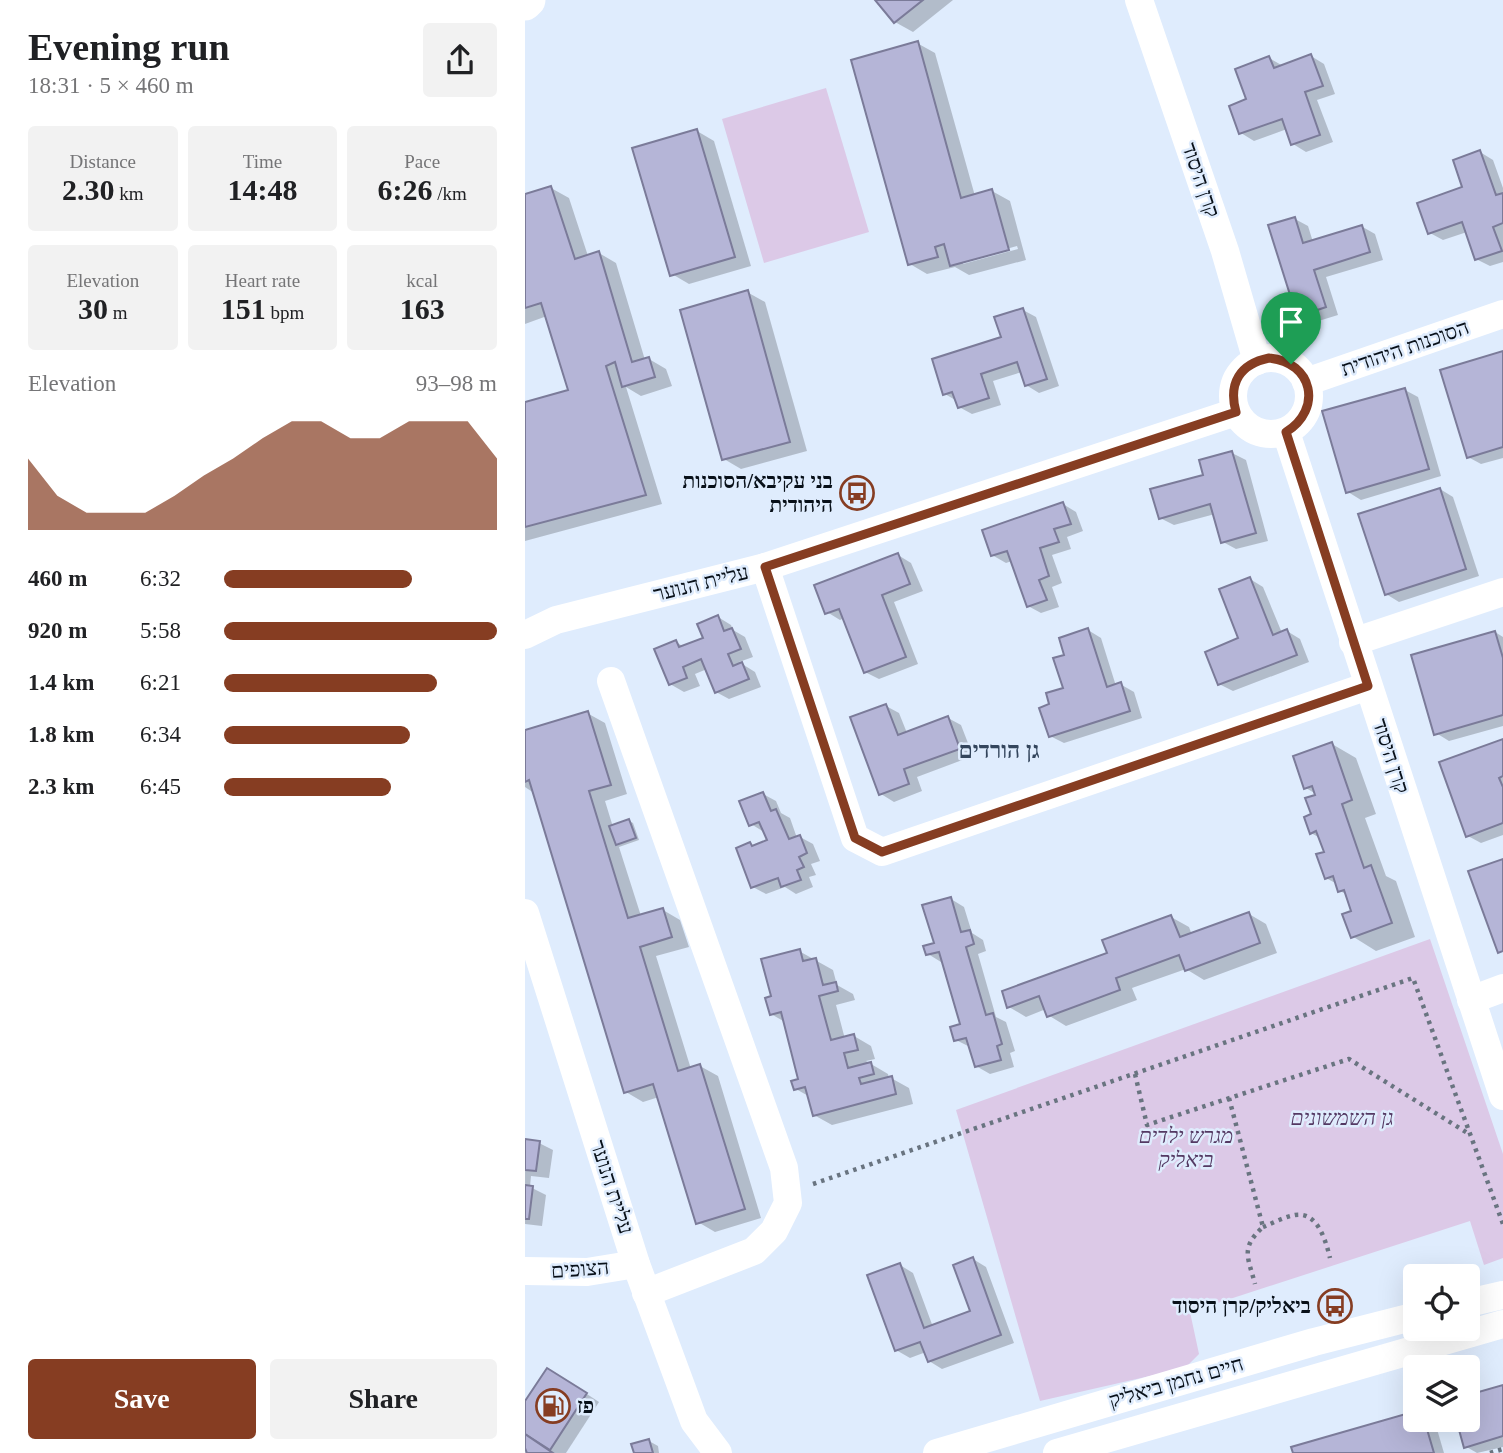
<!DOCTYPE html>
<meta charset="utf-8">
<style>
body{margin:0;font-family:"Times New Roman","Noto Sans Hebrew",serif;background:#f2f2f2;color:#202124;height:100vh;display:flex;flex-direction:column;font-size:26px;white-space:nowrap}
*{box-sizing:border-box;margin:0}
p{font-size:23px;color:#757577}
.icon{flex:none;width:38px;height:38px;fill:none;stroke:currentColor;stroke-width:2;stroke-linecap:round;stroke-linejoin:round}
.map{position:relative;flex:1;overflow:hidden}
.details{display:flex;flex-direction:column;background:#fff;width:525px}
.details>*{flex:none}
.tools{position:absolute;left:878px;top:1264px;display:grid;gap:14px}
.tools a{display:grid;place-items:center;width:77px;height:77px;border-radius:7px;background:#fff;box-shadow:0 7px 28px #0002;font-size:35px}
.pin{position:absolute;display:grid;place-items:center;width:60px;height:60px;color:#fff;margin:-72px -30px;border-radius:50% 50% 50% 0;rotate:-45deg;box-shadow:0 0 7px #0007}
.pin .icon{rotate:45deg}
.round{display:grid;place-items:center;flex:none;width:74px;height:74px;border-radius:7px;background:#f2f2f2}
.summary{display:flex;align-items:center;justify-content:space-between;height:119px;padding:0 28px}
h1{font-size:38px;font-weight:800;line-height:52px}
.stats{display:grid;grid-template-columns:repeat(3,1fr);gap:10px;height:119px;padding:7px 28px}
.stats div{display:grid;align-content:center;border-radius:7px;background:#f2f2f2;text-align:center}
.stats b{font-size:30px;font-weight:800}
.stats small{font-size:19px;font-weight:400}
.stats p{font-size:19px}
.chart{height:196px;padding:14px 28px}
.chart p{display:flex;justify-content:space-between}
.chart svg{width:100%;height:126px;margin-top:7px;fill:#863d22;opacity:.7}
.primary-button{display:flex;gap:14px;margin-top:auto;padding:14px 28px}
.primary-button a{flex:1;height:80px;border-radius:7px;background:#863d22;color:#fff;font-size:28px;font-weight:800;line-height:80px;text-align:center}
.primary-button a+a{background:#f2f2f2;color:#202124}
ul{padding:0 28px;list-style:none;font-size:23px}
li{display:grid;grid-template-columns:112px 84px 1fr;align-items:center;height:52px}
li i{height:18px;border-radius:9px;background:#863d22}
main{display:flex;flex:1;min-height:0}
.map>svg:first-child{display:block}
.green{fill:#dcc9e7}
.shadow{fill:#0003;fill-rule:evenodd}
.building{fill:#b5b5d7;stroke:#7b7b99;stroke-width:2}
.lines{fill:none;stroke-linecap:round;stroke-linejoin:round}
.path{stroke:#697480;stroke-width:4.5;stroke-dasharray:3.5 5;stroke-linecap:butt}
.minor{stroke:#fff;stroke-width:28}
.major{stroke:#fff;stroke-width:35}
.route-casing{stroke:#fff;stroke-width:14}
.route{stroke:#863d22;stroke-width:9}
.labels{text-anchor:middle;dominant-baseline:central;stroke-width:5;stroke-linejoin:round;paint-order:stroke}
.street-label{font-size:21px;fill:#081019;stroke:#dfecfd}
.poi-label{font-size:21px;font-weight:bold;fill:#081019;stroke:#dfecfd;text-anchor:end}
.park-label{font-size:21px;font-style:italic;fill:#543963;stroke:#dfecfd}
.neighbourhood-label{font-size:23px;font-weight:bold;fill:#33455c;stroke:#dfecfd}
</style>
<main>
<section class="details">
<div class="summary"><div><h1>Evening run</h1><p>18:31 · 5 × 460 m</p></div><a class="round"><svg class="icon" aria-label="share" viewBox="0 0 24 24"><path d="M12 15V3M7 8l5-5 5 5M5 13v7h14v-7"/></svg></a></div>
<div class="stats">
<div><p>Distance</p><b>2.30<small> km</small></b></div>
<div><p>Time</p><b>14:48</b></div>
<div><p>Pace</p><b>6:26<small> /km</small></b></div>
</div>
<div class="stats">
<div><p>Elevation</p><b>30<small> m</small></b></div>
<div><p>Heart rate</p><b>151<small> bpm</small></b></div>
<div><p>kcal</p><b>163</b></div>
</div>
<div class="chart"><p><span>Elevation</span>93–98 m</p>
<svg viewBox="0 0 160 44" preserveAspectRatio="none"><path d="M0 44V19L10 32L20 38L30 38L40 38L50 32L60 25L70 19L80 12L90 6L100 6L110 12L120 12L130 6L140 6L150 6L160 19V44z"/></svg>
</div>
<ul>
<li><b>460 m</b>6:32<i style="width:69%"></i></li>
<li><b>920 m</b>5:58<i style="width:100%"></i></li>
<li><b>1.4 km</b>6:21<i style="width:78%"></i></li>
<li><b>1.8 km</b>6:34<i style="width:68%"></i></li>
<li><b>2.3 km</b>6:45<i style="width:61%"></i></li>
</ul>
<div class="primary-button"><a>Save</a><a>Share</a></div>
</section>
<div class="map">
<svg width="978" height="1453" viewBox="0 0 978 1453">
<rect width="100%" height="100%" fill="#dfecfd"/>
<g class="green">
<polygon points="301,88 344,232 239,263 197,119"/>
<polygon points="905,939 978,1154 978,1258 959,1265 945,1221 665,1312 674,1354 660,1368 515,1401 431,1110"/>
</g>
<g class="shadow">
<polygon points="353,0 428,0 388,32 370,22"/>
<path d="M392 43 410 53 450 196 467 191 485 201 501 260 444 275 430 267 402 274 385 264ZM492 246 493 249 438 264V261Z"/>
<polygon points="786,56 799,64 810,94 792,100 808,142 781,152 768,144 762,129 729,141 716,133 723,100 744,58 758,66"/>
<polygon points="172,131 189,141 226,266 164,284 147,274"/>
<polygon points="955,152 968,160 978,188 978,262 965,266 951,259 942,232 918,240 905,233 940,188"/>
<polygon points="26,188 44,198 63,256 74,253 91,263 120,360 124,359 141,369 147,386 116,396 101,387 137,504 0,541 0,404 45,391 22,316 0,324 0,196"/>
<polygon points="770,219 783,226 788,242 836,226 850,234 858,260 801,277 813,315 787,323 773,315"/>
<polygon points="222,292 240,302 282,451 216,469 199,459"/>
<polygon points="498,310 511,317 534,386 514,393 501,385 497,372 468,381 476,405 447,414 434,407 432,401 420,394 478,338"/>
<polygon points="978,353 978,458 956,464 943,457"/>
<polygon points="880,390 893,397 916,476 836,500 823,492"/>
<polygon points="707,453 721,460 743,541 711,549 698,542 690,514 649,525 635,518 680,476"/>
<polygon points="915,489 928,497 954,576 874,602 861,594"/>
<polygon points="538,504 551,512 558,531 542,537 546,549 527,555 537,583 527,587 534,607 516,613 503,606 487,561 481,563 467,555"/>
<polygon points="373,555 386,563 398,591 369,602 393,664 354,679 340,672 319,618 315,620 302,612"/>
<polygon points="725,579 738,587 757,633 762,631 775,639 784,662 708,691 694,684 716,640"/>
<polygon points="193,617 206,625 208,630 220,637 228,657 214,662 230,672 236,687 204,699 191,692 182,669 170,674 175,686 159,692 145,684 151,642 159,647 180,639"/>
<polygon points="563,630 576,638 591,686 595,684 609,692 617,718 539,743 525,736 527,705 540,689 541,656"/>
<polygon points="970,632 978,637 978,726 924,741 911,733"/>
<polygon points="361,706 374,713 382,733 423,718 436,725 448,756 392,777 397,791 369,802 356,794"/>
<polygon points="62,713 80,723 102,794 80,801 88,827 104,821 108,823 114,840 94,847 116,916 138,910 155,920 164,947 131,956 166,1069 175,1066 193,1076 236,1218 190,1232 173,1222 134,1097 118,1102 101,1092 9,793 0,787 0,731"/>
<polygon points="978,741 978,835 956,843 943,836"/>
<polygon points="807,744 831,758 851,814 840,818 861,876 871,881 890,937 851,951 827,936 829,912 823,895 815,891 812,884 801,878 801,853 795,838 786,833 792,796 791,794 781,788"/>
<polygon points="238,794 251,801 256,813 265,818 272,838 275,837 288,844 295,861 286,864 291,875 284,877 288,887 271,894 260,887 241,894 228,887 225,844 230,847 244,841 239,832 226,824"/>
<polygon points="426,899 439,907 447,933 458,940 461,951 453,954 471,1017 481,1022 490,1051 485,1053 489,1067 465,1074 451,1066 445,1047 431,1040 437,1025 418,961 416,962 403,954 411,944"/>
<polygon points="724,914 741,924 752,953 679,980 661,969 607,988 612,1000 541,1026 523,1015 521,1009 501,1017 484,1007 584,954 646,917 664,927 667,935"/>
<polygon points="274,951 308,970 312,985 328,994 330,1000 311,1005 320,1039 329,1036 346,1046 350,1059 341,1061 363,1074 364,1079 366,1078 384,1088 388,1104 307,1125 289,1115 285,1097 271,1089 276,1080 260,1022 246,1014 248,997"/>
<polygon points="0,1141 14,1143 28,1150 24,1178 6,1176 5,1187 21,1195 17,1226 0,1224"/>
<polygon points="448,1259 461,1267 489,1343 417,1369 404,1361 401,1352 385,1358 371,1350 375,1265 388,1273 408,1327 447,1312"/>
<polygon points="36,1377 74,1402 41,1453 0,1453 0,1405"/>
<polygon points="978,1387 978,1447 952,1453 940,1446 943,1419"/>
<polygon points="891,1419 909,1419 919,1453 770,1453"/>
<polygon points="124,1441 133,1446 134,1453 111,1453"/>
</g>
<g class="building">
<polygon points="350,0 398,0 369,23"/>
<polygon points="393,41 436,198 467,189 484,250 425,266 419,244 410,247 413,257 383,265 326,60"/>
<polygon points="786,54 798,86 780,92 795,135 766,145 757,119 714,134 704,106 721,99 710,69 744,56 749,68"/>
<polygon points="172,129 210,257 145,276 107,148"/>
<polygon points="955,150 971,195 978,193 978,223 968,227 977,251 950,260 937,222 903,234 892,203 937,187 928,160"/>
<polygon points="26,186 50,259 74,251 107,362 124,357 130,377 97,387 90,362 81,366 121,495 0,527 0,402 43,390 16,303 0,308 0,194"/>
<polygon points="770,217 778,243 837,225 845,252 789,270 801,307 772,317 743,225"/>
<polygon points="223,290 265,442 197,460 155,310"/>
<polygon points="498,308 522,379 500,386 492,362 456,374 464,398 433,408 427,392 418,395 407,359 476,337 469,317"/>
<polygon points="978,351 978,447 942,458 915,370"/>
<polygon points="880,388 904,469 821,493 797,411"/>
<polygon points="707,451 731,533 696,543 685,504 634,519 625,489 678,475 674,460"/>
<polygon points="915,488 941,569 860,595 833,514"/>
<polygon points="538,502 546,524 529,529 534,542 515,548 524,576 514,580 522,600 502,607 482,551 466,556 457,530"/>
<polygon points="373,553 385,584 357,595 381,657 339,673 314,609 300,614 289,585"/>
<polygon points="725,577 748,635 762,629 772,655 693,685 680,652 713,638 694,589"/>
<polygon points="193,615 199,631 207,628 216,649 203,654 208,666 217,662 224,679 190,693 176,659 158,667 162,678 144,685 129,649 151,640 154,647 178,638 172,624"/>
<polygon points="563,628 582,687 596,682 605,711 524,737 514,708 524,704 521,693 538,688 528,658 539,655 534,638"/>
<polygon points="970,631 978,658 978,715 909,735 886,655"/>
<polygon points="361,704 373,735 423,716 435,749 379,769 384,784 354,795 325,717"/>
<polygon points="63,711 86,785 64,791 103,918 138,908 147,937 115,947 153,1071 175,1064 220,1209 171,1224 128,1084 99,1093 4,780 0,782 0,730"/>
<polygon points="978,739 978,776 974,778 978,787 978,823 941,837 914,762"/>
<polygon points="807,742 827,800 817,804 839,868 846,865 867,923 826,938 817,914 826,911 819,890 813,892 808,876 800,879 791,854 799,852 791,831 785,834 779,817 786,814 780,798 790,795 787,786 779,789 768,756"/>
<polygon points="238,792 246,811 251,809 264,839 275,835 282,853 274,857 279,867 272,870 276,880 256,887 253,878 226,888 211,848 225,842 227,846 242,840 234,822 224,826 214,801"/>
<polygon points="104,819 111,838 91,845 84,826"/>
<polygon points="978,859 978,951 973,953 943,871"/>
<polygon points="426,897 436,932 445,930 449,944 441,947 461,1015 468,1013 477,1044 472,1046 476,1060 450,1067 441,1038 429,1041 425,1027 435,1024 414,952 401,955 398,946 409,943 397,905"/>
<polygon points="724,912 735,943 660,971 654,955 591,978 595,990 522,1017 514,996 482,1008 477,991 582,953 577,940 646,915 655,937"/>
<polygon points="275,949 278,961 291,958 298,985 311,982 313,991 294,996 306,1040 329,1034 333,1050 319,1053 323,1068 346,1062 349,1074 334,1078 336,1084 367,1076 371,1094 288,1116 280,1087 269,1090 266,1081 273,1079 256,1012 245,1015 240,998 246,996 236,959"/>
<polygon points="0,1139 15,1141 11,1171 0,1170"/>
<polygon points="0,1185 8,1186 4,1219 0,1219"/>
<polygon points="448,1257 476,1335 403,1362 395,1342 370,1351 342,1275 375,1263 399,1328 445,1311 428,1265"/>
<polygon points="22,1368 62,1393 25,1450 0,1434 0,1401"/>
<polygon points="978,1385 978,1436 939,1448 931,1419 943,1419 943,1395"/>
<polygon points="891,1411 891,1419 899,1419 909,1453 768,1453 766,1447"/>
<polygon points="0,1434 28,1453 2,1453 0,1448"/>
<polygon points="124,1439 128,1453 109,1453 106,1444"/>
</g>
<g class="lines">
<g class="path">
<polyline points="610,1074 622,1125 824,1059 944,1134"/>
<path d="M704 1098 738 1227C715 1248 723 1257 730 1284"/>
<polyline points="288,1184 888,978 978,1224"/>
<path d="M738 1227C748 1223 759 1217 770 1215 793 1211 801 1242 805 1258"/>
<polyline points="965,1453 978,1449"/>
</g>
<g class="minor">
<polyline points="614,0 700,251 732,361"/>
<circle cx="746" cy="396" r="38"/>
<polyline points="781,382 978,314"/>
<polyline points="761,432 978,1096"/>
<polyline points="240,567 330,838 357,852 843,686"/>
<polyline points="0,635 31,620 240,567 711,412"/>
<polyline points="828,642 978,592"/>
<polyline points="86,681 259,1168 263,1203 249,1231 229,1251 121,1293"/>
<polyline points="0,913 111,1264 169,1421 193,1453"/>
<polyline points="946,1000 978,988"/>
<polyline points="0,1271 62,1272 111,1264"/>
<polyline points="943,1303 978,1295"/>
<polyline points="412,1453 789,1342 891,1316"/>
<polyline points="532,1453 978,1324"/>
</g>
<polyline class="major" points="0,3 3,0"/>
</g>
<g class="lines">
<g class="route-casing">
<path id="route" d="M744 358C788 362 798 409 761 432L843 686 357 852 330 838 240 567 711 412C703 383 715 364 744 358Z"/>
</g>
<use href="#route" class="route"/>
</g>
<defs>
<g id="bus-ring" transform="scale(1.75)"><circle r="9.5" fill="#dfecfd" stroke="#863d22" stroke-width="1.5"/><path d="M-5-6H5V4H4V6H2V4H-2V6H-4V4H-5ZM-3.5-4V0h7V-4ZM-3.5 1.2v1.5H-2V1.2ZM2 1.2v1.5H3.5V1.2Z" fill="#863d22"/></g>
<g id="fuel-ring" transform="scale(1.75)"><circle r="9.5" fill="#dfecfd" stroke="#863d22" stroke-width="1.5"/><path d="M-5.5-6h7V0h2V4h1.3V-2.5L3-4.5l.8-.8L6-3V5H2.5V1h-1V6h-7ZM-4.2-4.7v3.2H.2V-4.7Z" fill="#863d22"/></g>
</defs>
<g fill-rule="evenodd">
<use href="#bus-ring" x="332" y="493"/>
<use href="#bus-ring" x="810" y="1306"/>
<use href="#fuel-ring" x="28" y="1406"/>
</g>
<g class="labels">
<g class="street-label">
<text transform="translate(676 180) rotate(71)">קרן היסוד</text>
<text transform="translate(880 348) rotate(-19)">הסוכנות היהודית</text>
<text transform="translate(176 583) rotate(-14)">עליית הנוער</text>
<text transform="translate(866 756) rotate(72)">קרן היסוד</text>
<text transform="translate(87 1187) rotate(72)">עליית הנוער</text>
<text transform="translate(55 1269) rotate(-4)">הצופים</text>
<text transform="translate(651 1382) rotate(-16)">חיים נחמן ביאליק</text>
</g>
<g class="poi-label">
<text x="308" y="481">בני עקיבא/הסוכנות<tspan x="308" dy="24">היהודית</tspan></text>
<text x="786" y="1306">ביאליק/קרן היסוד</text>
<text x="52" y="1406" text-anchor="start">פז</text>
</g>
<g class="park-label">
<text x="817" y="1118">גן השמשונים</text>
<text x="661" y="1136">מגרש ילדים<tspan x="661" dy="24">ביאליק</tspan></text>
</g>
<g class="neighbourhood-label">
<text x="474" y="750">גן הורדים</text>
</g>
</g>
</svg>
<div class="tools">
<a><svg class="icon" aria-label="locate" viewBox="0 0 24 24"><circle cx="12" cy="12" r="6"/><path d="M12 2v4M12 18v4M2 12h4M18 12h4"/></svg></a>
<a><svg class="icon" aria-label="layers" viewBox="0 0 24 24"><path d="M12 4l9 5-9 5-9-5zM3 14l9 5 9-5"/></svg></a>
</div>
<div class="pin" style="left:766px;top:364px;background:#1e9e55"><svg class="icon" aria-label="arrive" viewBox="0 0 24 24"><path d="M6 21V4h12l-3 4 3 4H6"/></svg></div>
</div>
</main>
